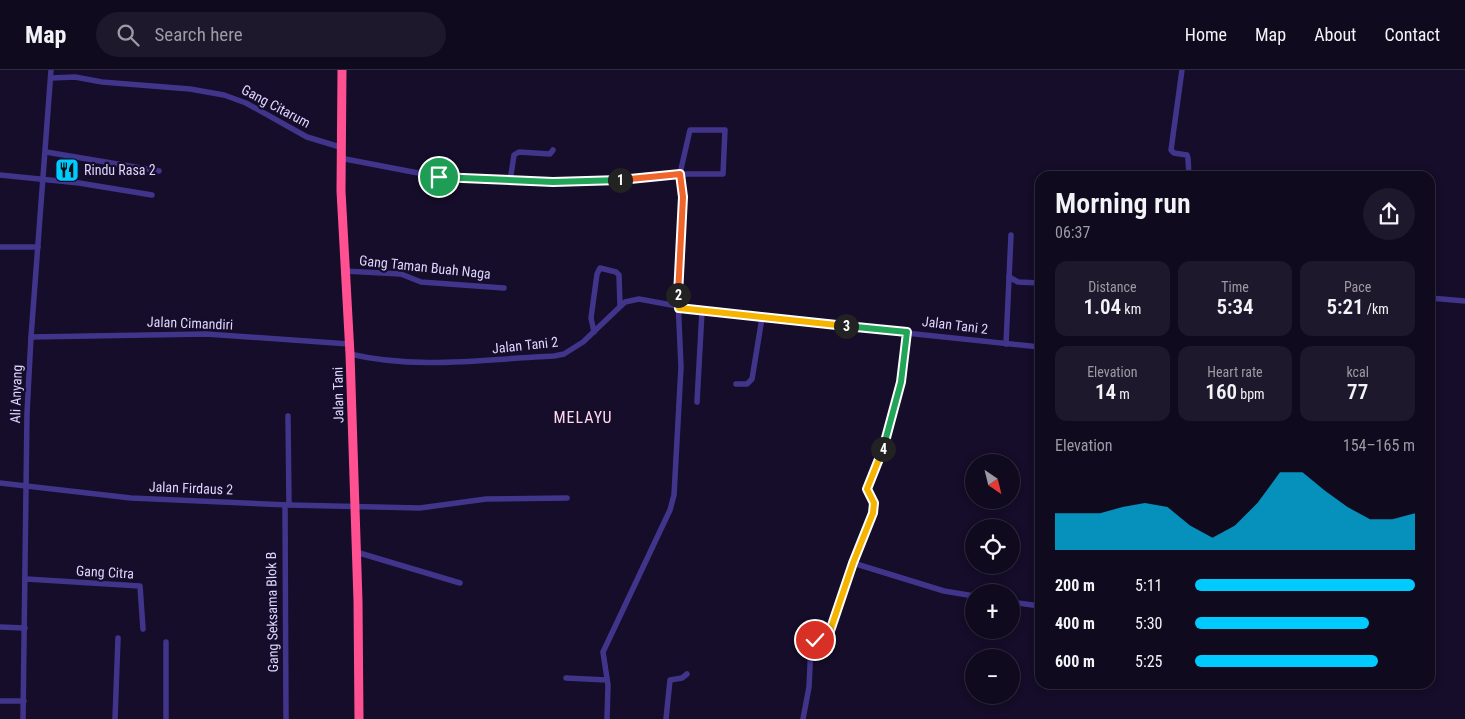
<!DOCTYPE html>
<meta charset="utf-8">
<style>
body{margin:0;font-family:"Roboto Condensed",sans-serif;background:#1e182c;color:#f1f3f6;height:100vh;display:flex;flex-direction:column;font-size:19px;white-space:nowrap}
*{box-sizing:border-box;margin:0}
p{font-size:16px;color:#9c9aa4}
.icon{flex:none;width:28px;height:28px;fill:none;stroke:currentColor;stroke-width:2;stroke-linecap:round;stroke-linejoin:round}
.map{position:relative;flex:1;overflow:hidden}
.drawer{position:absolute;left:1035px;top:101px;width:400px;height:518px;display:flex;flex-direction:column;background:#100a1f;border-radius:15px;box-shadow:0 2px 8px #0003,0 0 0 1px #302b3d}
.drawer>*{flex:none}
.needle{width:32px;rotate:145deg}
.buttons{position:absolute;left:965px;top:384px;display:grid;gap:10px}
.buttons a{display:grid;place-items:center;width:55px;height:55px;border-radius:50%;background:#100a1f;box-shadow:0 2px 8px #0003,0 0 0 1px #302b3d;font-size:25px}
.pin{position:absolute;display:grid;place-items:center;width:42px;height:42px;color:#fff;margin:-21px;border:2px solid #fff;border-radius:50%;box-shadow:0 1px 5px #0007}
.km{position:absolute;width:25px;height:25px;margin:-12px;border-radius:50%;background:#222;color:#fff;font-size:14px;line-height:25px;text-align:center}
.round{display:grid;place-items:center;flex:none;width:52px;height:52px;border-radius:26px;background:#1e182c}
.overview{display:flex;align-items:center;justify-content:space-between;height:85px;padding:0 20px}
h1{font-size:28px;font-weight:600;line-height:38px}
.metrics{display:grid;grid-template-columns:repeat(3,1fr);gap:8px;height:85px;padding:5px 20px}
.metrics div{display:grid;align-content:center;border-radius:12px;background:#1e182c;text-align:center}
.metrics b{font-size:21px;font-weight:600}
.metrics small{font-size:14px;font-weight:400}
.metrics p{font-size:14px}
.chart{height:140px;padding:10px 20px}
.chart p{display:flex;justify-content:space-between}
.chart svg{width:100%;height:90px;margin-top:5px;fill:#01caff;opacity:.7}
ul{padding:0 20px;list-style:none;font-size:16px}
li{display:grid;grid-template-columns:80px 60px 1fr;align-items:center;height:38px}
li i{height:12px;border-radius:6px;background:#01caff}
header{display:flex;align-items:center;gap:30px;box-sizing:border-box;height:70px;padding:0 25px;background:#100a1f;border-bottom:1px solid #302b3d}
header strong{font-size:24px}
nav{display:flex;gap:28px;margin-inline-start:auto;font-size:18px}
.search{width:350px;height:45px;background:#1e182c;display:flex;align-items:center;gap:12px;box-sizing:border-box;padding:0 18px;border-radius:28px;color:#9c9aa4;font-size:19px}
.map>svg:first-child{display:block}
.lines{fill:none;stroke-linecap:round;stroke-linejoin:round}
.minor{stroke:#41358b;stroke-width:5.5}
.highway{stroke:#ff5091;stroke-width:9}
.split-1-casing{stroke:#fff;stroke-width:10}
.split-2-casing{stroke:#fff;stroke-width:10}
.split-3-casing{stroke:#fff;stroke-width:10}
.split-4-casing{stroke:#fff;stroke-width:10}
.split-5-casing{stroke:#fff;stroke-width:10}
.split-1{stroke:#22a559;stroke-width:6}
.split-2{stroke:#f0652b;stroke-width:6}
.split-3{stroke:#f5b400;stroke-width:6}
.split-4{stroke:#22a559;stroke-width:6}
.split-5{stroke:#f5b400;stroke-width:6}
.labels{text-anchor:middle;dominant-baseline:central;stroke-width:4.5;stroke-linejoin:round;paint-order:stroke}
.street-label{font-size:14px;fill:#ded5ff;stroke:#150d29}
.poi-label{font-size:14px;fill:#ded5ff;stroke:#150d29;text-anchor:start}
.quarter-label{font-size:16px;letter-spacing:1px;fill:#ffd7ec;stroke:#150d29}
</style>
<header>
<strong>Map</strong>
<div class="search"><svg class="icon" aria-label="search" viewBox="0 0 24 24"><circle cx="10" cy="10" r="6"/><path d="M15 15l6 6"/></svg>Search here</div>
<nav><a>Home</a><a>Map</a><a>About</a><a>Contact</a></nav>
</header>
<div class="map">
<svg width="1465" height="649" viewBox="0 0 1465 649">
<rect width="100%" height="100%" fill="#150d29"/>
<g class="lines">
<g class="minor">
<polyline points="1182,0 1171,80 1174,83 1187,85 1188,88 1189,106"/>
<polyline points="51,8 75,7 102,12 190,19 224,25 246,33 307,67 340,77"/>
<polyline points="46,82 159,101"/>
<polyline points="340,88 439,107 478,110 584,112 680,104 723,104 725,60 690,60 681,99 683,127 678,230 681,297 674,425 670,440 603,582 608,615 607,649"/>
<polyline points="0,105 79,113 152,125"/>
<polyline points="510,111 514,85 519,82 550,84 553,80"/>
<polyline points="0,177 38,177"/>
<polyline points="344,201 401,204 421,212 504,218"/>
<polyline points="1009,207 1018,212 1040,213"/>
<polyline points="1430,228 1465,231"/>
<polyline points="594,262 591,248 597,204 600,198 616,202 619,205 620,236"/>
<polyline points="31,267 206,264 349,274"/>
<polyline points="1006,274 1011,165"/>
<path d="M350 284C417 300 486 289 554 286L564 284 583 272 625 232 639 229 715 243 1040 277"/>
<polyline points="736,314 747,314 752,309 762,248"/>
<polyline points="697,332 702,241"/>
<polyline points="288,346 289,435"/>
<polyline points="0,413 131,428 289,435 420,438 486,429 567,428"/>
<polyline points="285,435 286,649"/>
<polyline points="356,482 460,513"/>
<polyline points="853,493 944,521 974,526"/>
<polyline points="26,509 140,516 143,559"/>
<polyline points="1011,532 1040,536"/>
<polyline points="0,557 25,558"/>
<polyline points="166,572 166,649"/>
<polyline points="566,608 607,610"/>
<polyline points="0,631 24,631"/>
<polyline points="23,649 27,343 31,267 51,0"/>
<polyline points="115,649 118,568"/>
<polyline points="666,649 670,610 682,608 687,604"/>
<path d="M803 649 809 617 811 575 815 570 824 572 827 570 853 493 873 443 874 433 867 419C872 405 879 393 883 379 894 341 905 302 907 262"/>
</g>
<polyline class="highway" points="342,0 341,121 350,284 358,531 359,649"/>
</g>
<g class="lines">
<g class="split-1-casing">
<polyline id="split-1" points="439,107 553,112 620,110"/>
</g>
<g class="split-2-casing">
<polyline id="split-2" points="620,110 680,104 683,127 678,225"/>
</g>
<g class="split-3-casing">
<polyline id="split-3" points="678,225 679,238 846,256"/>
</g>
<g class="split-4-casing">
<polyline id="split-4" points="846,256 907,262 901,312 883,379"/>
</g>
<g class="split-5-casing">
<polyline id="split-5" points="815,570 824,572 827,570 853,493 873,443 874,433 867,419 883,379"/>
</g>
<use href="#split-1" class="split-1"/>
<use href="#split-2" class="split-2"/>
<use href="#split-3" class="split-3"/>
<use href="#split-4" class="split-4"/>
<use href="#split-5" class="split-5"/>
</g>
<defs>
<g id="restaurant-square" transform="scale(1.25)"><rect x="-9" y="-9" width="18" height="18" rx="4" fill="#01caff" stroke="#150d29"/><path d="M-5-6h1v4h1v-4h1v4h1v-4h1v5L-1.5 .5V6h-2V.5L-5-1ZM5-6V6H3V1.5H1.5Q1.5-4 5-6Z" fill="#111"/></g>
</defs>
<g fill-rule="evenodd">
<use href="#restaurant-square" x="67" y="100"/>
</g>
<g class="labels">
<g class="street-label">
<text transform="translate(276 36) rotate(28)">Gang Citarum</text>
<text transform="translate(425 197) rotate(6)">Gang Taman Buah Naga</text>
<text transform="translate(190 253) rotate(2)">Jalan Cimandiri</text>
<text transform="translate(955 255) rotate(7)">Jalan Tani 2</text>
<text transform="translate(525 275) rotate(-6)">Jalan Tani 2</text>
<text transform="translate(16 324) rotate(-88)">Ali Anyang</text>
<text transform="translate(338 325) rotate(-91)">Jalan Tani</text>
<text transform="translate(191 418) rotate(2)">Jalan Firdaus 2</text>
<text transform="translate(105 502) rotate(3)">Gang Citra</text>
<text transform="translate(272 542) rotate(-91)">Gang Seksama Blok B</text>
</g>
<g class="poi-label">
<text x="84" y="100">Rindu Rasa 2</text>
</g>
<g class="quarter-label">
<text x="583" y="347">MELAYU</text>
</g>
</g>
</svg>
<div class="buttons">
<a><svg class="needle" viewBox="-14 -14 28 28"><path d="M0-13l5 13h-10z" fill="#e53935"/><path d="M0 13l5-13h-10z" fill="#9c9aa4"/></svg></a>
<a><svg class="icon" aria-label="locate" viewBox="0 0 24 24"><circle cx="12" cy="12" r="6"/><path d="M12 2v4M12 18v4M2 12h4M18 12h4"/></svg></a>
<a>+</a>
<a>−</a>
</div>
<div class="pin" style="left:439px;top:107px;background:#1e9e55"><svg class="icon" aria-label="arrive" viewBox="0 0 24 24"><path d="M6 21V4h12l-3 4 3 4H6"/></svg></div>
<div class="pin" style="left:815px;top:570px;background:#d93025"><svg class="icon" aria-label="check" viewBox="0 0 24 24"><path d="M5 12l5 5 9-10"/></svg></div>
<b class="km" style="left:620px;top:110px">1</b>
<b class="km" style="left:678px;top:225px">2</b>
<b class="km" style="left:846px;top:256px">3</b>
<b class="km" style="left:883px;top:379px">4</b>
<section class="drawer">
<div class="overview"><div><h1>Morning run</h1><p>06:37</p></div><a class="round"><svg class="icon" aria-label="share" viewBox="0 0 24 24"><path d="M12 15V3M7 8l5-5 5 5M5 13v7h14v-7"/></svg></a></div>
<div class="metrics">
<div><p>Distance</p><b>1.04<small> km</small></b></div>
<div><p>Time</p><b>5:34</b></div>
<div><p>Pace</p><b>5:21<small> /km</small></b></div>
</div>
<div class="metrics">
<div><p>Elevation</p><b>14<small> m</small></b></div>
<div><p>Heart rate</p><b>160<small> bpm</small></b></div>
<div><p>kcal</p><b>77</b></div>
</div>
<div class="chart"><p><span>Elevation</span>154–165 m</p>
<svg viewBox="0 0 160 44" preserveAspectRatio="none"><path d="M0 44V26L10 26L20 26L30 23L40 21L50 23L60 32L70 38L80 32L90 21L100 6L110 6L120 15L130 23L140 29L150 29L160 26V44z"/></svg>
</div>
<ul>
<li><b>200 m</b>5:11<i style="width:100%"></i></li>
<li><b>400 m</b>5:30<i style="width:79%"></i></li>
<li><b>600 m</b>5:25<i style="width:83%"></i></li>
</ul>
</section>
</div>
